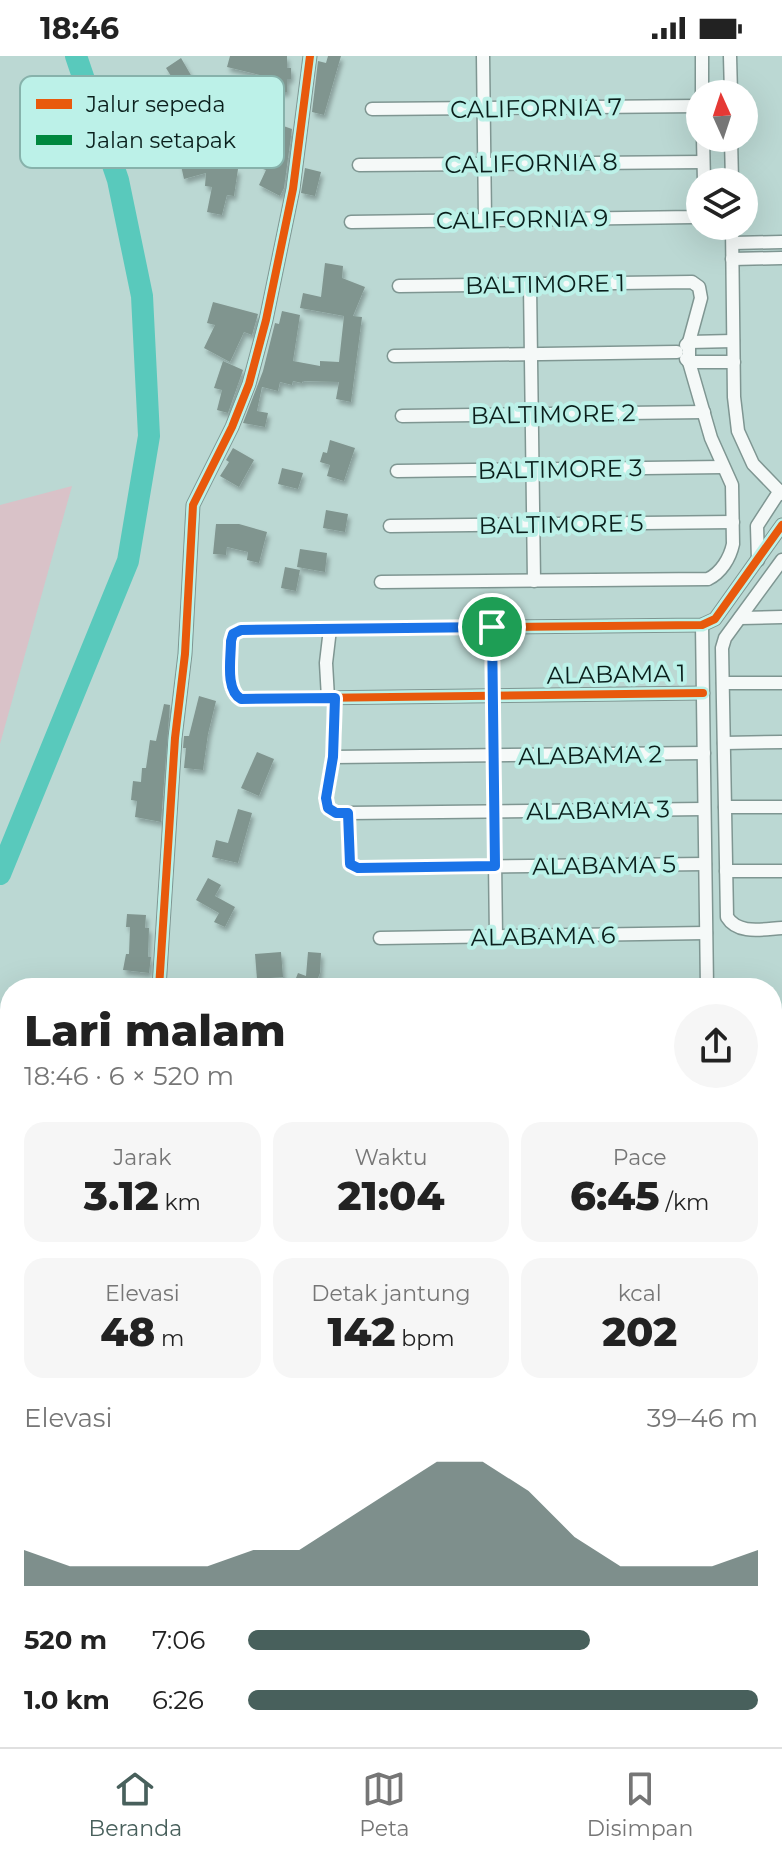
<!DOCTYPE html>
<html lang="id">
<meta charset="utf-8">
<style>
body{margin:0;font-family:Montserrat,sans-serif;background:#f6f6f6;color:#222;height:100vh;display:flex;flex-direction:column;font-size:30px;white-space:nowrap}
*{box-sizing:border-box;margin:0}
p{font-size:26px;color:#767676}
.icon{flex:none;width:44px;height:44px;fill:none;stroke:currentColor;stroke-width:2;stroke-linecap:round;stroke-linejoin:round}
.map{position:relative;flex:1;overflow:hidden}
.side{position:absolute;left:0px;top:922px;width:782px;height:770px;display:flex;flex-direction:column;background:#fff;border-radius:32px 32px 0 0;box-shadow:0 8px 32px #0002}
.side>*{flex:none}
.needle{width:52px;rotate:357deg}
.controls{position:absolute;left:686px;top:24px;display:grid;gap:16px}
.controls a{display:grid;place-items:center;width:72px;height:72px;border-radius:50%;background:#fff;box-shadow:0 8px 32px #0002;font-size:40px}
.pin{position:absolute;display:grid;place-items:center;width:68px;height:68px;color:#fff;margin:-34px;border:4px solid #fff;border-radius:50%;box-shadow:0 2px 8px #0007}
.round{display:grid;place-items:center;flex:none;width:84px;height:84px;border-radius:42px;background:#f6f6f6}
.head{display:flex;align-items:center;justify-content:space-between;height:136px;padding:0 24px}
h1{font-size:44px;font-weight:800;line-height:60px}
.stats{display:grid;grid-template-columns:repeat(3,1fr);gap:12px;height:136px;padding:8px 24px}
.stats div{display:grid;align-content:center;border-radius:20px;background:#f6f6f6;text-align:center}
.stats b{font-size:40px;font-weight:800}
.stats small{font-size:22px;font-weight:400}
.stats p{font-size:22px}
.chart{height:224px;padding:16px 24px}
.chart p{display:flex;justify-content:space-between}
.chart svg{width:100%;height:144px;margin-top:8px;fill:#48605c;opacity:.7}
ul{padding:0 24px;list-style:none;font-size:26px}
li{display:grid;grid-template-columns:128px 96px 1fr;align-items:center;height:60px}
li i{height:20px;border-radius:10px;background:#48605c}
.status{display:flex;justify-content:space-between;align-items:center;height:56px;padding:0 40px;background:#fff;direction:ltr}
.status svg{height:22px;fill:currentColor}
.menu{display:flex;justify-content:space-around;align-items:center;height:112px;border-top:2px solid #e0e0e0;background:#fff;font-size:22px;color:#767676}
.menu a{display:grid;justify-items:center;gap:4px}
.menu .current{color:#48605c}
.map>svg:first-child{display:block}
.green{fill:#d9c2c8}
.water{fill:#59c9bc}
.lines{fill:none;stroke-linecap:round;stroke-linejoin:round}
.river{stroke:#59c9bc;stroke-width:22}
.building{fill:#80958f;filter:url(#shadow)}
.minor-casing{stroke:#7f9692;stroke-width:15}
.minor{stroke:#f5f9f8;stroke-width:12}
.quiet{stroke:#00873e;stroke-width:6;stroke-dasharray:12 6;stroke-linecap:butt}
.cycleway-casing{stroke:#bcf1e8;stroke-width:13}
.cycleway{stroke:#e8590c;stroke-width:8}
.route-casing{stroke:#fff;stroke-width:16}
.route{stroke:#1a73e8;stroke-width:10}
.labels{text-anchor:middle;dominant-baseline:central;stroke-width:8;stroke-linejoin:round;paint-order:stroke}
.street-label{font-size:24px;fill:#0a1f1c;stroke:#bcf1e8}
.key{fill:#bcf1e8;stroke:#87b2ab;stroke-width:2}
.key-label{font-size:22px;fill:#0a1f1c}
</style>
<div class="status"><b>18:46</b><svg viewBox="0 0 49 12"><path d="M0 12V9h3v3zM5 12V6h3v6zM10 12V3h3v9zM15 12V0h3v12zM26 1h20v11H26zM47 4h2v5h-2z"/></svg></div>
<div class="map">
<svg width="782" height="1691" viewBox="0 0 782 1691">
<defs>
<filter id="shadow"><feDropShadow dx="2.5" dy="4.5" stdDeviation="2" flood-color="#0004"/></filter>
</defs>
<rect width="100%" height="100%" fill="#bbd8d3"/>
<polygon class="green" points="72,430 0,688 0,449"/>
<polygon class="water" points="10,1599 10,1680 0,1680 0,1601"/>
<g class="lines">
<polyline class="river" points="0,818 128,505 149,380 142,240 118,124 76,0"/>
</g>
<g class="building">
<polygon points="230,0 287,0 287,12 291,12 291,23 287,23 287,36 272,36 269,46 260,44 264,20 227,11"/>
<polygon points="328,0 341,0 324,59 312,56 318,5 326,7"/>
<polygon points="181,2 192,21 172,33 166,23 171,20 166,12"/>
<polygon points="269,65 292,73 284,132 280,140 259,129 266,114 263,113 273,86 270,84 273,77 266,74"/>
<polygon points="201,76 224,90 212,108 231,110 228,112 238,113 234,140 227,139 222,159 207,156 212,131 205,130 206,117 184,123 180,105 183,104"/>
<polygon points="305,112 321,116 315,140 301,137"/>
<polygon points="325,207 343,210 342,222 365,231 353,260 362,261 351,346 336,343 339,326 303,325 302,327 293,325 292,329 280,326 278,335 262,331 257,355 268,357 265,371 243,367 263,315 275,267 279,268 282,255 300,259 293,305 320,310 320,305 339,306 344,260 300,252 303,237 321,241"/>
<polygon points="213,246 258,258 252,279 244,276 230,306 204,292 215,269 207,267"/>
<polygon points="223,305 243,314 228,357 217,354 222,334 214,332"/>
<polygon points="330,384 355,392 344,425 327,420 330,409 320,406 323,396 327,397"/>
<polygon points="233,392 254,404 239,431 220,420 229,406 226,404"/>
<polygon points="282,412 303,417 298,433 278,428"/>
<polygon points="326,454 348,458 345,476 323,472"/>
<polygon points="216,468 239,468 267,476 259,507 247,504 248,496 227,491 226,499 213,498"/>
<polygon points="300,493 327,497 325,516 297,511"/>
<polygon points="285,511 300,514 296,535 281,532"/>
<polygon points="199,640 216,645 208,678 203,714 184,712 186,692 183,692 184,680 189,680"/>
<polygon points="164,648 170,649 161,766 135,761 137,745 131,744 133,725 141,726 142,712 146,712 150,684 156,685"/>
<polygon points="257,696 274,703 259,740 241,732"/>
<polygon points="238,753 252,757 238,807 212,801 216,784 228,787"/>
<polygon points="208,822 221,829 215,840 235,851 225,871 214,866 219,857 196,844"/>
<polygon points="127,858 146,859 145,872 149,872 148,901 151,901 149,917 123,914 126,898 129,898 130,871 126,871"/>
<polygon points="281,896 283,921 257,923 255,898"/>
<polygon points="308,896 321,897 320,917 314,932 292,932 298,917 306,920"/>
<polygon points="9,1140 10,1184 4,1197 10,1205 0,1216 0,1164"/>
</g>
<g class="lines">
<g class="minor-casing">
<g id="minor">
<polyline points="483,0 485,164"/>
<polyline points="702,0 702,38"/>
<polyline points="730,0 731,38"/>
<polyline points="372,53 700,50"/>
<polyline points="703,82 704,126"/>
<polyline points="731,82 732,126"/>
<polyline points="359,109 703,106"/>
<polyline points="351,166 693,161 700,157"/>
<polyline points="732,170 734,341 738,375 753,408 782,438"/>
<polyline points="733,187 782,186"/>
<polyline points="732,203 782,202"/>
<polyline points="530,229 534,525"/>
<polyline points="686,289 689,286 733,285"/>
<polyline points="394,300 677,296"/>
<polyline points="686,303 689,306 734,306"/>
<polyline points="402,360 704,356"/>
<polyline points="397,415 723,411"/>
<polyline points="390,470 733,466"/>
<polyline points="758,504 757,470 779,436"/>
<path d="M782 504 725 582 722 592 727 861C738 879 763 873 782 872"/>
<path d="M381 526 708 523C721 517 730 502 733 488L732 429 711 382 689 306V286L701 242 699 231 692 226 399 230"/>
<polyline points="740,562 782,561"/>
<polyline points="702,569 707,932"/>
<polyline points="492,571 496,881"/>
<polyline points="723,627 782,627"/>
<path d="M703 637 241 643C225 635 231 602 231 585L233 578 241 574 702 569 715 563 782 469"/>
<polyline points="328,642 326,607 330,573"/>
<polyline points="335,642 333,701 326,742 328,752 336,757 348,757 350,808 358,812 705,808"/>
<polyline points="724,687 782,686"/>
<polyline points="333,701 704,697"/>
<polyline points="725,751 782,751"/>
<polyline points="348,757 704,753"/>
<polyline points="726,815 782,815"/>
<polyline points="380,882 706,877"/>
<polyline points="159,932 175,682 185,598 193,449 232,371 249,328 266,264 293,133 310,0"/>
<polyline points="772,1080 782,1079"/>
<polyline points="0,1257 10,1230"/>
<polyline points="0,1288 10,1289"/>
<polyline points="0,1374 10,1372"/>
</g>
</g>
<use href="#minor" class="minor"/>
<g class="quiet">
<polyline points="772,1080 782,1079"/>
<polyline points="0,1288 10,1289"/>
<polyline points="0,1374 10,1372"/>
</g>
<g class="cycleway-casing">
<g id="cycleway">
<path d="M703 637 241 643C225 635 231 602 231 585L233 578 241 574 702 569 715 563 782 469"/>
<polyline points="159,932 175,682 185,598 193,449 232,371 249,328 266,264 293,133 310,0"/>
</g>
</g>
<use href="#cycleway" class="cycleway"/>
</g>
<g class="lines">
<g class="route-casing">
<path id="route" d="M492 571 495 810 358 812 350 808 348 757H336L328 752 326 742 333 701 335 642 241 643C225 634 231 602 231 585L233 578 241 574Z"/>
</g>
<use href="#route" class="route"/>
</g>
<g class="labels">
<g class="street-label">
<text transform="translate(536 52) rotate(-1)">CALIFORNIA 7</text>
<text transform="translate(531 107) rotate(-1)">CALIFORNIA 8</text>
<text transform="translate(522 163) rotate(-1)">CALIFORNIA 9</text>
<text transform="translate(545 228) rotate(-1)">BALTIMORE 1</text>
<text transform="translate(553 358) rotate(-1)">BALTIMORE 2</text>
<text transform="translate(560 413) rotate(-1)">BALTIMORE 3</text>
<text transform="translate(561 468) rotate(-1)">BALTIMORE 5</text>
<text transform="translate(616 618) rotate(-1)">ALABAMA 1</text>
<text transform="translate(590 699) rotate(-1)">ALABAMA 2</text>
<text transform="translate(598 754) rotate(-1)">ALABAMA 3</text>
<text transform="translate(604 809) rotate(-1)">ALABAMA 5</text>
<text transform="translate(543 880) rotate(-1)">ALABAMA 6</text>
</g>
</g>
<rect x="20" y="20" width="264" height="92" rx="12" class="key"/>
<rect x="36" y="43" width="36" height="10" fill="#e8590c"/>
<rect x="36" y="79" width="36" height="10" fill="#00873e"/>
<g class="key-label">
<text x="86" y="56">Jalur sepeda</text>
<text x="86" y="92">Jalan setapak</text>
</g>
</svg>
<div class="controls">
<a><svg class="needle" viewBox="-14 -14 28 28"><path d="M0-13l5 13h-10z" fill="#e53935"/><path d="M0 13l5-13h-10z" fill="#767676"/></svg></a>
<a><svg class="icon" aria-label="layers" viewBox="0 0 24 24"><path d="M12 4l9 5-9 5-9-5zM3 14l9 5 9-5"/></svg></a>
</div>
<div class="pin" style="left:492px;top:571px;background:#1e9e55"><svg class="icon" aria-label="arrive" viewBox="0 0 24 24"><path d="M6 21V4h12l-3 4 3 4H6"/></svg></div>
<section class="side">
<div class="head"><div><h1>Lari malam</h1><p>18:46 · 6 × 520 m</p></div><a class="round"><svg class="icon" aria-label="share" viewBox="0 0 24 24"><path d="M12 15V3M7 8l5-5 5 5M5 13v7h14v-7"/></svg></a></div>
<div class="stats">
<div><p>Jarak</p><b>3.12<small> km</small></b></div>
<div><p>Waktu</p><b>21:04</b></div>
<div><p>Pace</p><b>6:45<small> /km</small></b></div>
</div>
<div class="stats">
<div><p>Elevasi</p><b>48<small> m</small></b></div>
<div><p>Detak jantung</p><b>142<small> bpm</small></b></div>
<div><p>kcal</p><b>202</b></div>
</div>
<div class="chart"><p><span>Elevasi</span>39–46 m</p>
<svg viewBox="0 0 160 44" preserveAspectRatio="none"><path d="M0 44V33L10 38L20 38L30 38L40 38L50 33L60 33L70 24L80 15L90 6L100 6L110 15L120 29L130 38L140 38L150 38L160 33V44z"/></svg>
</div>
<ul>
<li><b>520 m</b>7:06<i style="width:67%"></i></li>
<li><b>1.0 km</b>6:26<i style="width:100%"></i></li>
</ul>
</section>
</div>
<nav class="menu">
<a class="current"><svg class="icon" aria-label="home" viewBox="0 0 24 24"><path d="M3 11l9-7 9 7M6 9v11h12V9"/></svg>Beranda</a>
<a><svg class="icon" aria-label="map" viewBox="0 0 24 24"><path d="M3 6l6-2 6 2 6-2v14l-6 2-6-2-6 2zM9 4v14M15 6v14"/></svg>Peta</a>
<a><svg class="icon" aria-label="saved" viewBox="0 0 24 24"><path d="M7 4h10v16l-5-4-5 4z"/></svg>Disimpan</a>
</nav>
